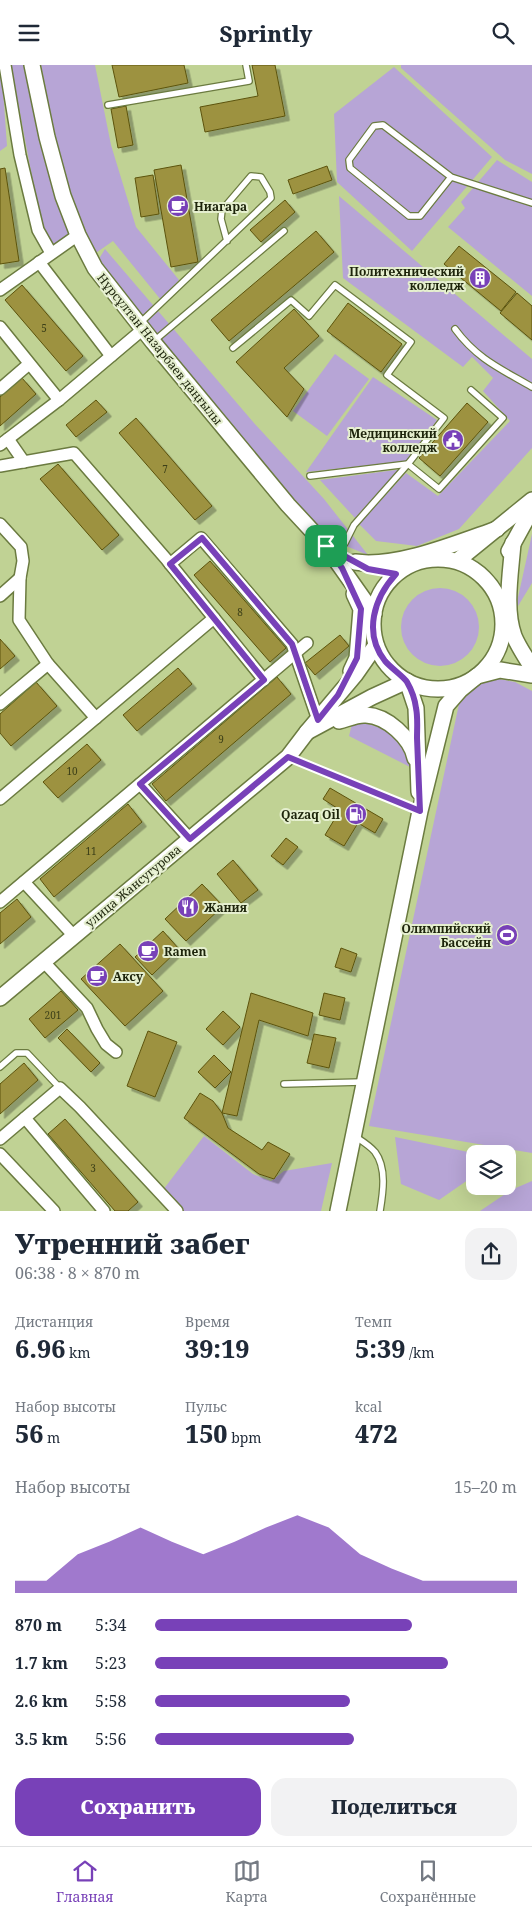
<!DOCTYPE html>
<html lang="ru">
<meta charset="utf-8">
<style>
body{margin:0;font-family:"Noto Serif",serif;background:#f2f2f3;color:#1f2937;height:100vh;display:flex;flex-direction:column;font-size:19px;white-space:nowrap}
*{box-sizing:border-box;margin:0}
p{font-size:16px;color:#747a83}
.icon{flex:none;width:28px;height:28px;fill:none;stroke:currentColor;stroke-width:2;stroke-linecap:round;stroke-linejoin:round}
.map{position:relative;height:1146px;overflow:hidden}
.details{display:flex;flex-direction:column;background:#fff;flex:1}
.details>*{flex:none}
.tools{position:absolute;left:466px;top:1080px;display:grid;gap:10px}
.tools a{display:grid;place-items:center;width:50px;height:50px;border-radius:10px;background:#fff;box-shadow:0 5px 20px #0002;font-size:25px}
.pin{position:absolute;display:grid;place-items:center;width:42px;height:42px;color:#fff;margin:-21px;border-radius:10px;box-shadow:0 2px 8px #0006}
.round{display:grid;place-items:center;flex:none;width:52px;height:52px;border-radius:15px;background:#f2f2f3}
.headline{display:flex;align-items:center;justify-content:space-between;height:85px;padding:0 15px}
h1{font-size:28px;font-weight:800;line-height:38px}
.figures{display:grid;grid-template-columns:repeat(3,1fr);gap:8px;height:85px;padding:5px 15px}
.figures div{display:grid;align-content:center}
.figures b{font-size:25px;font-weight:800}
.figures small{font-size:14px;font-weight:400}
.figures p{font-size:14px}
.chart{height:140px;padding:10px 15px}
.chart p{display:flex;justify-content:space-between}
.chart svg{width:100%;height:90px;margin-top:5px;fill:#7841b8;opacity:.7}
.button{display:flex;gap:10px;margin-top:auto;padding:10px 15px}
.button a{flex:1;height:58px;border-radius:15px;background:#7841b8;color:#fff;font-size:20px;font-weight:800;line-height:58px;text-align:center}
.button a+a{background:#f2f2f3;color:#1f2937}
ul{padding:0 15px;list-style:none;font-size:16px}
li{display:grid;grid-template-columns:80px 60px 1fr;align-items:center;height:38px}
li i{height:12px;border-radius:6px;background:#7841b8}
header{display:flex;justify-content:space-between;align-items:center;height:65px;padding:0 15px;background:#fff;font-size:22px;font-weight:800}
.tabs{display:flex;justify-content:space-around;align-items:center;height:70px;border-top:1px solid #e0e1e3;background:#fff;font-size:14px;color:#747a83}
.tabs a{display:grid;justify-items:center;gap:2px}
.tabs .selected{color:#7841b8}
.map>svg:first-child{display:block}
.green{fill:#b7a5d6}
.building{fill:#9d923f;stroke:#5c530e;filter:url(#shadow)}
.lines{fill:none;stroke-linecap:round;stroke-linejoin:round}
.lane-casing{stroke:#6b7b40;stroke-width:8}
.street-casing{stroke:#6b7b40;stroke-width:14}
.secondary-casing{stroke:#6b7b40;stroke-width:18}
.lane{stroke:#fff;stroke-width:5.5}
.street{stroke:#fff;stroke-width:11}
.secondary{stroke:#fff;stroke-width:15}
.route-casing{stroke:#fff;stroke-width:10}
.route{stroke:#7841b8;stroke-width:6}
.labels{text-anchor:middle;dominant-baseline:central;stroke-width:4;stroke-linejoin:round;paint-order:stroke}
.number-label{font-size:10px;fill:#3d4018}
.poi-label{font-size:12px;font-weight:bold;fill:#1d240b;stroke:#e5efcf;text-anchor:start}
.street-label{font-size:12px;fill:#1d240b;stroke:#e5efcf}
</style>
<header><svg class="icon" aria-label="menu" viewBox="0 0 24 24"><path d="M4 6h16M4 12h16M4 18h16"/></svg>Sprintly<svg class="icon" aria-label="search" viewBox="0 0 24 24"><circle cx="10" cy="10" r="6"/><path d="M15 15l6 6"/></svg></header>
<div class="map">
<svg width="532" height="1146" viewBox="0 0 532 1146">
<defs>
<filter id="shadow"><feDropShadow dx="4.5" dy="4.5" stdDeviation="0" flood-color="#0004"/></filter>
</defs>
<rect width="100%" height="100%" fill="#c0d294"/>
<g class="green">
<polygon points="11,0 29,0 75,168 51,183 42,165"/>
<polygon points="41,0 95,0 111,80 136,162 179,215 161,235 113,176 93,190 66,128"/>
<polygon points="401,0 532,0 532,109 505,95 401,3"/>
<polygon points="394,2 492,92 412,186 337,117 334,49"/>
<polygon points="2,11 7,81 0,86 0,12"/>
<polygon points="497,95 532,117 532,231 448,162 465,143 461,137"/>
<polygon points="339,131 532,294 532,383 459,464 417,481 376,476 359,459 406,408 438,431 510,356 483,326 493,313 472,292 463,302 343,213"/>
<polygon points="105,184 254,358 324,434 368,490 324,472 97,197"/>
<polygon points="335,289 369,314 327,371 293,346"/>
<polygon points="373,312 437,355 410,396 306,407"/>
<polygon points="403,404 355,453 320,415"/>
<polygon points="532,469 532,518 515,546"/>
<circle cx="440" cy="562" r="39"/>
<polygon points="493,613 515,617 532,626 532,1088 369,1061 459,639 477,619"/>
<polygon points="352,659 368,659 385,664 400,672 412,689 412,703 349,671"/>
<polygon points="204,1071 253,1109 271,1116 284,1106 332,1098 321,1146 180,1146 163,1125"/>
<polygon points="395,1072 478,1089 475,1089 475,1110 439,1135 401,1119"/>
<polygon points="532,1116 532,1146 480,1146 511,1125"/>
</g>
<g class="building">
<polygon points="112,0 184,0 188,18 119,32"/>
<polygon points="252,0 275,0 285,51 205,67 200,42 258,31"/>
<polygon points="126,41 133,80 118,83 111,44"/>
<polygon points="181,100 198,197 171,202 154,105"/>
<polygon points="327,101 332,115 293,129 288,115"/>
<polygon points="5,103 19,196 0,199 0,104"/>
<polygon points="153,110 159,149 141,152 135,113"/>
<polygon points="285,135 295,147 261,177 250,165"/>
<polygon points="316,166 334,187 229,276 211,255"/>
<polygon points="459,181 516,227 501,246 444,199"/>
<polygon points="22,220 83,291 66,306 5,235"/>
<polygon points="517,228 532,241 532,275 500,248"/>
<polygon points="348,238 402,279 381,307 327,266"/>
<polygon points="294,244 319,271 284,303 304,324 287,352 236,297"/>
<polygon points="22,313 36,329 0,361 0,332"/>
<polygon points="96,335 107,347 76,372 66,360"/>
<polygon points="467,338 488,357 440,411 419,393"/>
<polygon points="136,353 212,441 195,455 119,368"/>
<polygon points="58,399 119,470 102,485 40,414"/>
<polygon points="210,496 286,583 270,597 194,510"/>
<polygon points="340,570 349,581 315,610 305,598"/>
<polygon points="0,574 15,591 0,604"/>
<polygon points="178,603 192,619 137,666 123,650"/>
<polygon points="277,612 291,629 166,736 152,719"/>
<polygon points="36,617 57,641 11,681 0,668 0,649"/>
<polygon points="87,679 101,695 58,733 43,717"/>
<polygon points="330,723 383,754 375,768 358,758 344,781 325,770 340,745 323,734"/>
<polygon points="128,739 142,757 54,832 40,814"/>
<polygon points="286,773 298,782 283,800 271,791"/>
<polygon points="233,795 258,825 241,838 217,809"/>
<polygon points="202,819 223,841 186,876 165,854"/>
<polygon points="17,834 31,852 0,879 0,848"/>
<polygon points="163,866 179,884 152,910 135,892"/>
<polygon points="120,879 163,926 125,961 81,914"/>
<polygon points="341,883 357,889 351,907 335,902"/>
<polygon points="61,926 78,945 45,973 29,954"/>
<polygon points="251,928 313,948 308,971 259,955 237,1051 222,1048"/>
<polygon points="324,928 345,933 340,955 319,950"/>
<polygon points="223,946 240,962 223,980 206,964"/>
<polygon points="67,964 100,998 91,1007 58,973"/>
<polygon points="148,966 177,977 155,1032 127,1021"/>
<polygon points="314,969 336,973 329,1003 307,998"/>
<polygon points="214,990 231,1007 215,1023 198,1007"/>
<polygon points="24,998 38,1015 0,1049 0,1019"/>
<polygon points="200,1028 213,1036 222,1048 228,1063 262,1085 268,1077 290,1089 274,1114 259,1109 184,1053"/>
<polygon points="65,1054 138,1137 128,1146 115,1146 48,1069"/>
</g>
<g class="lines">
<g class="lane-casing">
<g id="lane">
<polyline points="108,40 249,16 246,0"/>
<polyline points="451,112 420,151 409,151 350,103 349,95 374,61 383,60 451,112 532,138"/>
<polyline points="139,259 268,136 271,133 270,127 261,112 251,111 222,145 221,154 227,176"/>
<path d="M455 264C477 294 501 304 532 322"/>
<polyline points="154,276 284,166"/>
<polyline points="233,283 291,235 309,251 335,220 411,277 387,310 444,353 408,399 354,460 345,478 338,487"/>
<polyline points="310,411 408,399 439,424 503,353 471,325"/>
<polyline points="290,693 420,746"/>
<polyline points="0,1002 16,988 27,988 60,1023"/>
<polyline points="284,1019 362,1017"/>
<path d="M356 1072C362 1076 370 1081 375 1087 387 1103 383 1128 380 1146"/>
</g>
</g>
<g class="street-casing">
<g id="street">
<polyline points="5,0 20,90 38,165 51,188"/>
<polyline points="39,197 111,291"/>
<polyline points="0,225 78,170"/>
<polyline points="0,262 59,335"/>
<polyline points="0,324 29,299"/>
<polyline points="8,374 24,397"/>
<polyline points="0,380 59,335 142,265"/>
<polyline points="0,401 74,388 167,495 264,615"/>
<polyline points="0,459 21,482 23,496 20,513 19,555 48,599 96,653"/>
<polyline points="170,499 201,473 292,579 318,655"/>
<polyline points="0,531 20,513"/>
<polyline points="0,639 48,599"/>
<polyline points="140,719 190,774"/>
<polyline points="0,734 214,553"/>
<polyline points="24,817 74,871"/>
<polyline points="0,837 307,578"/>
<polyline points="43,896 87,943 97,964 106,979 116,987"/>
<polyline points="25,1053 104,1146"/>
<polyline points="0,1074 60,1023 80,1042 177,1146"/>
<polyline points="0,1089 54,1146"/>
</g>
</g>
<g class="secondary-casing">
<g id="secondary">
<polyline points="32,0 47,72 63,131 78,170 95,203 153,277 288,440 326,481 374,549"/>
<path d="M513 478C511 506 504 544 514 571 518 581 525 591 531 601"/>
<polyline points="509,486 532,444"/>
<circle cx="438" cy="559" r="65"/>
<polyline points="457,496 532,435"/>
<path d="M355 497C397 503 457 478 497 464"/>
<polyline points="376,580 355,610 307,667 372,632 407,616 416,643 419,727"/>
<polyline points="351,606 357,593 361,544 354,529"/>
<path d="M339 656C347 654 358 649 366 650 387 651 411 673 415 693"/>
<polyline points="0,933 288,692 307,667"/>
<polyline points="338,1146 420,746 446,641 460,625 477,611 500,605 532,610"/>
</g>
</g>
<use href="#lane" class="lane"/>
<use href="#street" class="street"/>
<use href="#secondary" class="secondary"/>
</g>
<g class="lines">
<g class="route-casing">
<path id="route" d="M202 473 292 579 318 655 338 630 357 593 361 544 342 503 326 481 368 504 396 509C374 533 363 568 385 596 391 603 404 612 407 617 411 624 415 635 416 643 418 652 417 664 417 673 418 698 419 722 420 746L288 692 190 774 140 719 264 615 170 499Z"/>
</g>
<use href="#route" class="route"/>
</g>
<defs>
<g id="cafe-disc" transform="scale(1.125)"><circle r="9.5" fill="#7841b8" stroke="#e5efcf"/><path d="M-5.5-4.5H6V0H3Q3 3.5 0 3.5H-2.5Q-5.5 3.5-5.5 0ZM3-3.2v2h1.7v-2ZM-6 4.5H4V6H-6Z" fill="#fff"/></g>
<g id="building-disc" transform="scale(1.125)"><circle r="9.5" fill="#7841b8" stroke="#e5efcf"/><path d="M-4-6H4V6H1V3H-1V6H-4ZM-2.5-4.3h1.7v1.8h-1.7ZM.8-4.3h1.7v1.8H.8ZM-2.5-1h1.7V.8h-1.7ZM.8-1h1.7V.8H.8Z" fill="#fff"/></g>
<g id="civic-disc" transform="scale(1.125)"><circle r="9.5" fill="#7841b8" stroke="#e5efcf"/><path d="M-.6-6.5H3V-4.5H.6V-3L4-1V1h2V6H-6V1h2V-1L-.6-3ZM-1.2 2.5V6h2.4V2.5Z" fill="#fff"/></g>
<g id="fuel-disc" transform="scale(1.125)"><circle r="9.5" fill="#7841b8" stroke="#e5efcf"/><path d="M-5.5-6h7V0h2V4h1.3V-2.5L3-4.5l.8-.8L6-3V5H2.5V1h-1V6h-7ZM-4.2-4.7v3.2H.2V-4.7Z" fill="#fff"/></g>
<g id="restaurant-disc" transform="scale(1.125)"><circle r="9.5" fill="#7841b8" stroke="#e5efcf"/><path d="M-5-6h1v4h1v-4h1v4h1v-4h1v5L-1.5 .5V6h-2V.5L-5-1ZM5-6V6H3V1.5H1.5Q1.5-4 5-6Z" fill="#fff"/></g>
<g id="stadium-disc" transform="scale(1.125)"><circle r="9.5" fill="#7841b8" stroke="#e5efcf"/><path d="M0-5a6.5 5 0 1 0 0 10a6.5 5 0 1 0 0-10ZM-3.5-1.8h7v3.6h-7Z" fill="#fff"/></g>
</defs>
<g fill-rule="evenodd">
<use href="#cafe-disc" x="178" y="141"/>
<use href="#building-disc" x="480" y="213"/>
<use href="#civic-disc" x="453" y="375"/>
<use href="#fuel-disc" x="356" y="749"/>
<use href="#restaurant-disc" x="188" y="842"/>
<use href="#stadium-disc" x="507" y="870"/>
<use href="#cafe-disc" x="148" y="886"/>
<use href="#cafe-disc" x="97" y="911"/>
</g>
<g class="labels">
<g class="number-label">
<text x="44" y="263">5</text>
<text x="165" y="404">7</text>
<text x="240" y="547">8</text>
<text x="221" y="674">9</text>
<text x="72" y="706">10</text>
<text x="91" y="786">11</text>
<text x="53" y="950">201</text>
<text x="93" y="1103">3</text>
</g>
<g class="poi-label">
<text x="194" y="141">Ниагара</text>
<text x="464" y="206" text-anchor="end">Политехнический<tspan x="464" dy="14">колледж</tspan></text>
<text x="437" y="368" text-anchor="end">Медицинский<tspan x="437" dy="14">колледж</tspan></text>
<text x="340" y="749" text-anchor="end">Qazaq Oil</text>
<text x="204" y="842">Жания</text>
<text x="491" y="863" text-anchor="end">Олимпийский<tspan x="491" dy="14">Бассейн</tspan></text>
<text x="164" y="886">Ramen</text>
<text x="113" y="911">Аксу</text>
</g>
<g class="street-label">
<text transform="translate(160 284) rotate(51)">Нұрсұлтан Назарбаев даңғылы</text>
<text transform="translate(133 821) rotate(-40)">улица Жансугурова</text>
</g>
</g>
</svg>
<div class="tools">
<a><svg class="icon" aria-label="layers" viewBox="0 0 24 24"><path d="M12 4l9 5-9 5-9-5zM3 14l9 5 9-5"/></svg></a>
</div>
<div class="pin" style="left:326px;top:481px;background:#1e9e55"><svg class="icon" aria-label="arrive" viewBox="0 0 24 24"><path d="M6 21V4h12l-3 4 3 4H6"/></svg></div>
</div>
<section class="details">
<div class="headline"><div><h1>Утренний забег</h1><p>06:38 · 8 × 870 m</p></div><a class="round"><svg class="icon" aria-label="share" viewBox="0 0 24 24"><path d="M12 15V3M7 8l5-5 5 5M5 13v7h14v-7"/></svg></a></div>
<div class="figures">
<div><p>Дистанция</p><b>6.96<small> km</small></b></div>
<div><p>Время</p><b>39:19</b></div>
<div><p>Темп</p><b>5:39<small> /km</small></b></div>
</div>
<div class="figures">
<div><p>Набор высоты</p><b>56<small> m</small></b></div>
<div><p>Пульс</p><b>150<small> bpm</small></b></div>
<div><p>kcal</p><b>472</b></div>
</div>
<div class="chart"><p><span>Набор высоты</span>15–20 m</p>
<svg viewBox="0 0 160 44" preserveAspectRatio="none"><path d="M0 44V38L10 38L20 25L30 19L40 12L50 19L60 25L70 19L80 12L90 6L100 12L110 25L120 32L130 38L140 38L150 38L160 38V44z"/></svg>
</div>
<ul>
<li><b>870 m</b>5:34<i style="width:71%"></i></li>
<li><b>1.7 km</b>5:23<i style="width:81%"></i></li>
<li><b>2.6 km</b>5:58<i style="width:54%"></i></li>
<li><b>3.5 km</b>5:56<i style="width:55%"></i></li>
</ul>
<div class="button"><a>Сохранить</a><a>Поделиться</a></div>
</section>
<nav class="tabs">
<a class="selected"><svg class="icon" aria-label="home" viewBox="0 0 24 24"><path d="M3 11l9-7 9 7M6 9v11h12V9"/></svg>Главная</a>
<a><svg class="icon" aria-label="map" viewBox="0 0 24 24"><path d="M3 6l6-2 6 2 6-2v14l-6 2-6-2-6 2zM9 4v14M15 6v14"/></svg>Карта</a>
<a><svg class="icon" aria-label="saved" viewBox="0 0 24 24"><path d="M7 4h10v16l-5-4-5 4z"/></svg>Сохранённые</a>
</nav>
